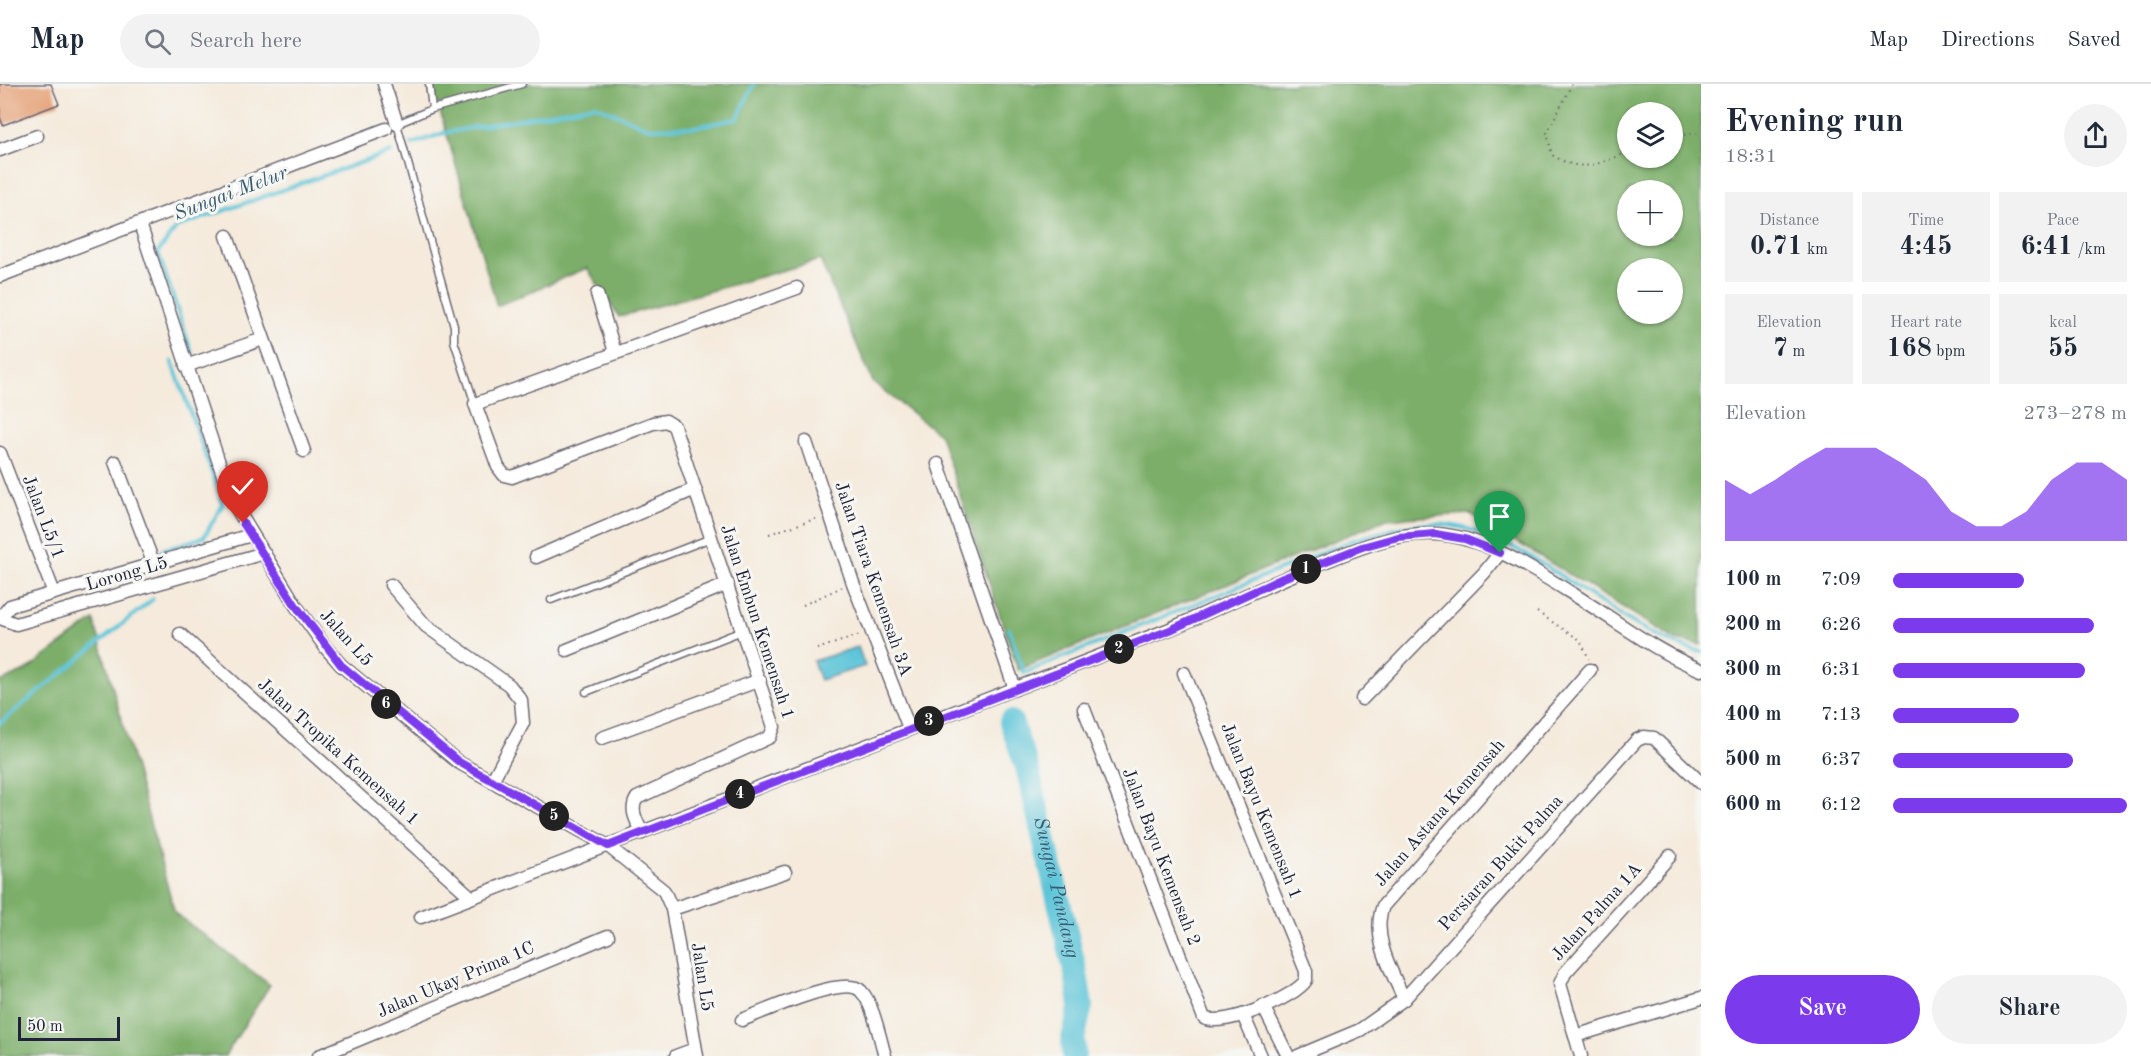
<!DOCTYPE html>
<meta charset="utf-8">
<style>
body{margin:0;font-family:"Old Standard TT",serif;background:#f2f2f3;color:#1f2937;height:100vh;display:flex;flex-direction:column;font-size:22px;white-space:nowrap}
*{box-sizing:border-box;margin:0}
p{font-size:20px;color:#747a83}
.icon{flex:none;width:33px;height:33px;fill:none;stroke:currentColor;stroke-width:2;stroke-linecap:round;stroke-linejoin:round}
.map{position:relative;flex:1;overflow:hidden}
.panel{display:flex;flex-direction:column;background:#fff;width:450px}
.panel>*{flex:none}
.tools{position:absolute;left:1617px;top:18px;display:grid;gap:12px}
.tools a{display:grid;place-items:center;width:66px;height:66px;border-radius:50%;background:#fff;box-shadow:0 2px 4px #0004;font-size:30px}
.scale{position:absolute;left:18px;bottom:15px;width:102px;box-sizing:border-box;padding-left:6px;border:3px solid #22223b;border-top:0;font-size:16px;line-height:21px;white-space:nowrap;color:#22223b;-webkit-text-stroke:4px #f6f6f2;paint-order:stroke}
.pin{position:absolute;display:grid;place-items:center;width:51px;height:51px;color:#fff;margin:-62px -26px;border-radius:50% 50% 50% 0;rotate:-45deg;box-shadow:0 0 6px #0007}
.pin .icon{rotate:45deg}
.km{position:absolute;width:30px;height:30px;margin:-15px;border-radius:50%;background:#222;color:#fff;font-size:16px;line-height:30px;text-align:center}
.round{display:grid;place-items:center;flex:none;width:63px;height:63px;border-radius:32px;background:#f2f2f3}
.head{display:flex;align-items:center;justify-content:space-between;height:102px;padding:0 24px}
h1{font-size:33px;font-weight:700;line-height:45px}
.metrics{display:grid;grid-template-columns:repeat(3,1fr);gap:9px;height:102px;padding:6px 24px}
.metrics div{display:grid;align-content:center;border-radius:0px;background:#f2f2f3;text-align:center}
.metrics b{font-size:26px;font-weight:700}
.metrics small{font-size:16px;font-weight:400}
.metrics p{font-size:16px}
.chart{height:168px;padding:12px 24px}
.chart p{display:flex;justify-content:space-between}
.chart svg{width:100%;height:108px;margin-top:6px;fill:#7c3aed;opacity:.7}
.primary-button{display:flex;gap:12px;margin-top:auto;padding:12px 24px}
.primary-button a{flex:1;height:69px;border-radius:36px;background:#7c3aed;color:#fff;font-size:24px;font-weight:700;line-height:69px;text-align:center}
.primary-button a+a{background:#f2f2f3;color:#1f2937}
ul{padding:0 24px;list-style:none;font-size:20px}
li{display:grid;grid-template-columns:96px 72px 1fr;align-items:center;height:45px}
li i{height:15px;border-radius:8px;background:#7c3aed}
header{display:flex;align-items:center;gap:36px;box-sizing:border-box;height:84px;padding:0 30px;background:#fff;border-bottom:2px solid #e0e1e3}
header strong{font-size:28px}
nav{display:flex;gap:33px;margin-inline-start:auto;font-size:21px}
.search{width:420px;height:54px;background:#f2f2f3;display:flex;align-items:center;gap:15px;box-sizing:border-box;padding:0 21px;border-radius:33px;color:#747a83;font-size:22px}
main{display:flex;flex:1;min-height:0}
.map>svg:first-child{display:block}
.forest{fill:#7bae69;stroke:#4e6852;stroke-width:1.5;fill-rule:evenodd}
.water{fill:#5cc4d8;stroke:#3f738a;stroke-width:1.5}
.lines{fill:none;stroke-linecap:round;stroke-linejoin:round}
.stream{stroke:#5cc4d8;stroke-width:4}
.river{stroke:#5cc4d8;stroke-width:24}
.building{fill:#e5a077}
.lane-casing{stroke:#6c6873;stroke-width:9}
.street-casing{stroke:#6c6873;stroke-width:15}
.path{stroke:#6c6873;stroke-width:2;stroke-dasharray:1.5 4.5;stroke-linecap:butt}
.lane{stroke:#fff;stroke-width:6}
.street{stroke:#fff;stroke-width:12}
.route-casing{stroke:#fff;stroke-width:12}
.route{stroke:#7c3aed;stroke-width:8}
.labels{text-anchor:middle;dominant-baseline:central;stroke-width:6;stroke-linejoin:round;paint-order:stroke}
.street-label{font-size:18px;fill:#22223b;stroke:#f6f6f2}
.water-label{font-size:20px;font-style:italic;fill:#365b72;stroke:#f6f6f2}
</style>
<header>
<strong>Map</strong>
<div class="search"><svg class="icon" aria-label="search" viewBox="0 0 24 24"><circle cx="10" cy="10" r="6"/><path d="M15 15l6 6"/></svg>Search here</div>
<nav><a>Map</a><a>Directions</a><a>Saved</a></nav>
</header>
<main>
<div class="map">
<svg width="1701" height="972" viewBox="0 0 1701 972">
<rect width="100%" height="100%" fill="#f6f6f2"/>
<filter id="ink" filterUnits="userSpaceOnUse"><feTurbulence type="fractalNoise" baseFrequency=".0167" numOctaves="2"/><feDisplacementMap in="SourceGraphic" scale="12" xChannelSelector="R" yChannelSelector="G"/><feConvolveMatrix kernelMatrix="1 2 1 2 8 2 1 2 1" color-interpolation-filters="sRGB"/></filter>
<filter id="wash" filterUnits="userSpaceOnUse"><feTurbulence type="fractalNoise" baseFrequency=".008" numOctaves="4" result="noise"/><feDisplacementMap in="SourceGraphic" scale="24" xChannelSelector="R" yChannelSelector="G"/><feGaussianBlur stdDeviation="1.35" result="paint"/><feColorMatrix in="noise" values="0 0 0 0 0 0 0 0 0 0 0 0 0 0 0 0 0 1.4 0 .05"/><feComposite in="paint" operator="in"/></filter>
<g filter="url(#wash)">
<rect width="100%" height="100%" fill="#f5eadb"/>
<g class="forest">
<path d="M432 0H1701V561L1676 556 1471 430 1387 435 1018 586 940 351 873 298 820 176 619 233 587 184 497 222ZM1628 28H1672V74H1628ZM1628 106H1672V152H1628ZM1628 184H1672V230H1628Z"/>
<polygon points="94,536 175,829 270,901 225,972 0,972 0,598 25,587"/>
</g>
<polygon class="water" points="858,563 865,582 820,596 813,577"/>
<g class="lines">
<g class="stream">
<polyline points="412,60 444,49 595,21 649,44 694,43 737,35 754,0"/>
<polyline points="192,270 158,168 177,143 391,68"/>
<polyline points="162,466 204,453 223,420 172,277"/>
<path d="M1009 545 1024 589 1353 456C1380 449 1406 440 1434 440 1525 441 1611 547 1701 568"/>
<polyline points="0,639 153,515"/>
</g>
<path class="river" id="s1" d="M1011 638 1027 683 1076 890 1081 921 1073 955 1074 972"/>
</g>
<g id="blocks">
<polygon class="building" points="0,0 51,0 59,20 3,41 0,33"/>
</g>
</g>
<g filter="url(#ink)">
<use href="#blocks" fill-opacity="0" stroke="#6c6873" stroke-width="1.5"/>
<g class="lines">
<g class="lane-casing">
<g id="lane">
<polyline points="429,0 432,25"/>
<polyline points="397,40 454,242 454,257 475,320"/>
<polyline points="397,40 432,25 522,0"/>
<polyline points="551,516 711,454"/>
<polyline points="586,608 742,547"/>
</g>
</g>
<g class="street-casing">
<g id="street">
<polyline points="384,0 397,40"/>
<polyline points="0,66 37,52"/>
<polyline points="140,140 231,415 296,522 326,564 341,581 458,678 608,762 664,807 672,825 697,972"/>
<polyline points="227,152 304,367"/>
<polyline points="0,192 386,45"/>
<polyline points="597,210 615,268"/>
<polyline points="186,282 263,255"/>
<polyline points="806,358 853,499 909,644"/>
<polyline points="0,369 54,509"/>
<polyline points="115,378 153,478"/>
<polyline points="938,380 1015,605"/>
<polyline points="536,473 695,405"/>
<polyline points="391,501 426,542 509,601 521,616 523,639 492,697"/>
<polyline points="0,534 16,540 264,469"/>
<polyline points="0,534 10,522 251,451"/>
<polyline points="180,550 471,813"/>
<polyline points="567,566 728,500"/>
<polyline points="1362,615 1484,489 1500,469"/>
<path d="M1084 625 1204 934C1223 944 1295 914 1306 896V887L1184 589"/>
<polyline points="602,654 760,596"/>
<path d="M642 749C637 737 629 726 637 714L770 653 774 643 674 342 666 337 653 339 512 393 504 391 498 383 475 320 797 204"/>
<polyline points="672,825 785,788"/>
<path d="M421 833 1170 545C1220 523 1270 500 1321 479 1357 465 1395 448 1435 450 1482 452 1529 483 1568 507 1613 534 1652 566 1701 586"/>
<path d="M1404 915C1392 888 1371 852 1383 822L1590 586"/>
<polyline points="1263,922 1288,972"/>
<polyline points="1243,931 1261,972"/>
<path d="M742 936C763 928 845 890 861 907 873 919 880 955 885 972"/>
<polyline points="1575,952 1701,914"/>
<polyline points="319,972 608,852"/>
<polyline points="676,972 695,965"/>
<polyline points="1298,972 1360,946 1404,915 1637,656 1644,653 1654,654 1701,699"/>
<polyline points="1581,972 1560,900 1565,889 1670,772"/>
</g>
</g>
<g class="path">
<path d="M1572 0 1547 49 1552 71C1582 90 1598 80 1628 68"/>
<polyline points="1672,52 1701,49"/>
<polyline points="769,450 818,434"/>
<polyline points="803,521 842,503"/>
<polyline points="1537,528 1580,556 1589,575"/>
<polyline points="817,565 860,551"/>
</g>
<use href="#lane" class="lane"/>
<use href="#street" class="street"/>
</g>
</g>
<g class="lines" filter="url(#ink)">
<g class="route-casing">
<polyline id="route" points="243,439 296,522 341,581 459,678 608,762 1170,546 1283,494 1362,463 1398,453 1435,450 1465,455 1500,469"/>
</g>
<use href="#route" class="route"/>
</g>
<g class="labels">
<g class="street-label">
<text transform="translate(43 433) rotate(69)">Jalan L5/1</text>
<text transform="translate(127 490) rotate(-16)">Lorong L5</text>
<text transform="translate(873 495) rotate(71)">Jalan Tiara Kemensah 3A</text>
<text transform="translate(757 538) rotate(72)">Jalan Embun Kemensah 1</text>
<text transform="translate(346 554) rotate(48)">Jalan L5</text>
<text transform="translate(338 668) rotate(42)">Jalan Tropika Kemensah 1</text>
<text transform="translate(1261 727) rotate(68)">Jalan Bayu Kemensah 1</text>
<text transform="translate(1440 729) rotate(-49)">Jalan Astana Kemensah</text>
<text transform="translate(1161 773) rotate(69)">Jalan Bayu Kemensah 2</text>
<text transform="translate(1501 779) rotate(-48)">Persiaran Bukit Palma</text>
<text transform="translate(1597 828) rotate(-48)">Jalan Palma 1A</text>
<text transform="translate(702 893) rotate(81)">Jalan L5</text>
<text transform="translate(456 896) rotate(-23)">Jalan Ukay Prima 1C</text>
</g>
<g class="water-label">
<text transform="translate(231 110) rotate(-21)">Sungai Melur</text>
<text stroke="none"><textPath href="#s1" startOffset="172">Sungai Pandang</textPath></text>
</g>
</g>
</svg>
<div class="tools">
<a><svg class="icon" aria-label="layers" viewBox="0 0 24 24"><path d="M12 4l9 5-9 5-9-5zM3 14l9 5 9-5"/></svg></a>
<a>+</a>
<a>−</a>
</div>
<div class="scale">50 m</div>
<div class="pin" style="left:1500px;top:469px;background:#1e9e55"><svg class="icon" aria-label="arrive" viewBox="0 0 24 24"><path d="M6 21V4h12l-3 4 3 4H6"/></svg></div>
<div class="pin" style="left:243px;top:439px;background:#d93025"><svg class="icon" aria-label="check" viewBox="0 0 24 24"><path d="M5 12l5 5 9-10"/></svg></div>
<b class="km" style="left:1306px;top:485px">1</b>
<b class="km" style="left:1119px;top:565px">2</b>
<b class="km" style="left:929px;top:637px">3</b>
<b class="km" style="left:740px;top:710px">4</b>
<b class="km" style="left:554px;top:732px">5</b>
<b class="km" style="left:386px;top:620px">6</b>
</div>
<section class="panel">
<div class="head"><div><h1>Evening run</h1><p>18:31</p></div><a class="round"><svg class="icon" aria-label="share" viewBox="0 0 24 24"><path d="M12 15V3M7 8l5-5 5 5M5 13v7h14v-7"/></svg></a></div>
<div class="metrics">
<div><p>Distance</p><b>0.71<small> km</small></b></div>
<div><p>Time</p><b>4:45</b></div>
<div><p>Pace</p><b>6:41<small> /km</small></b></div>
</div>
<div class="metrics">
<div><p>Elevation</p><b>7<small> m</small></b></div>
<div><p>Heart rate</p><b>168<small> bpm</small></b></div>
<div><p>kcal</p><b>55</b></div>
</div>
<div class="chart"><p><span>Elevation</span>273–278 m</p>
<svg viewBox="0 0 160 44" preserveAspectRatio="none"><path d="M0 44V19L10 25L20 19L30 12L40 6L50 6L60 6L70 12L80 19L90 32L100 38L110 38L120 32L130 19L140 12L150 12L160 19V44z"/></svg>
</div>
<ul>
<li><b>100 m</b>7:09<i style="width:56%"></i></li>
<li><b>200 m</b>6:26<i style="width:86%"></i></li>
<li><b>300 m</b>6:31<i style="width:82%"></i></li>
<li><b>400 m</b>7:13<i style="width:54%"></i></li>
<li><b>500 m</b>6:37<i style="width:77%"></i></li>
<li><b>600 m</b>6:12<i style="width:100%"></i></li>
</ul>
<div class="primary-button"><a>Save</a><a>Share</a></div>
</section>
</main>
